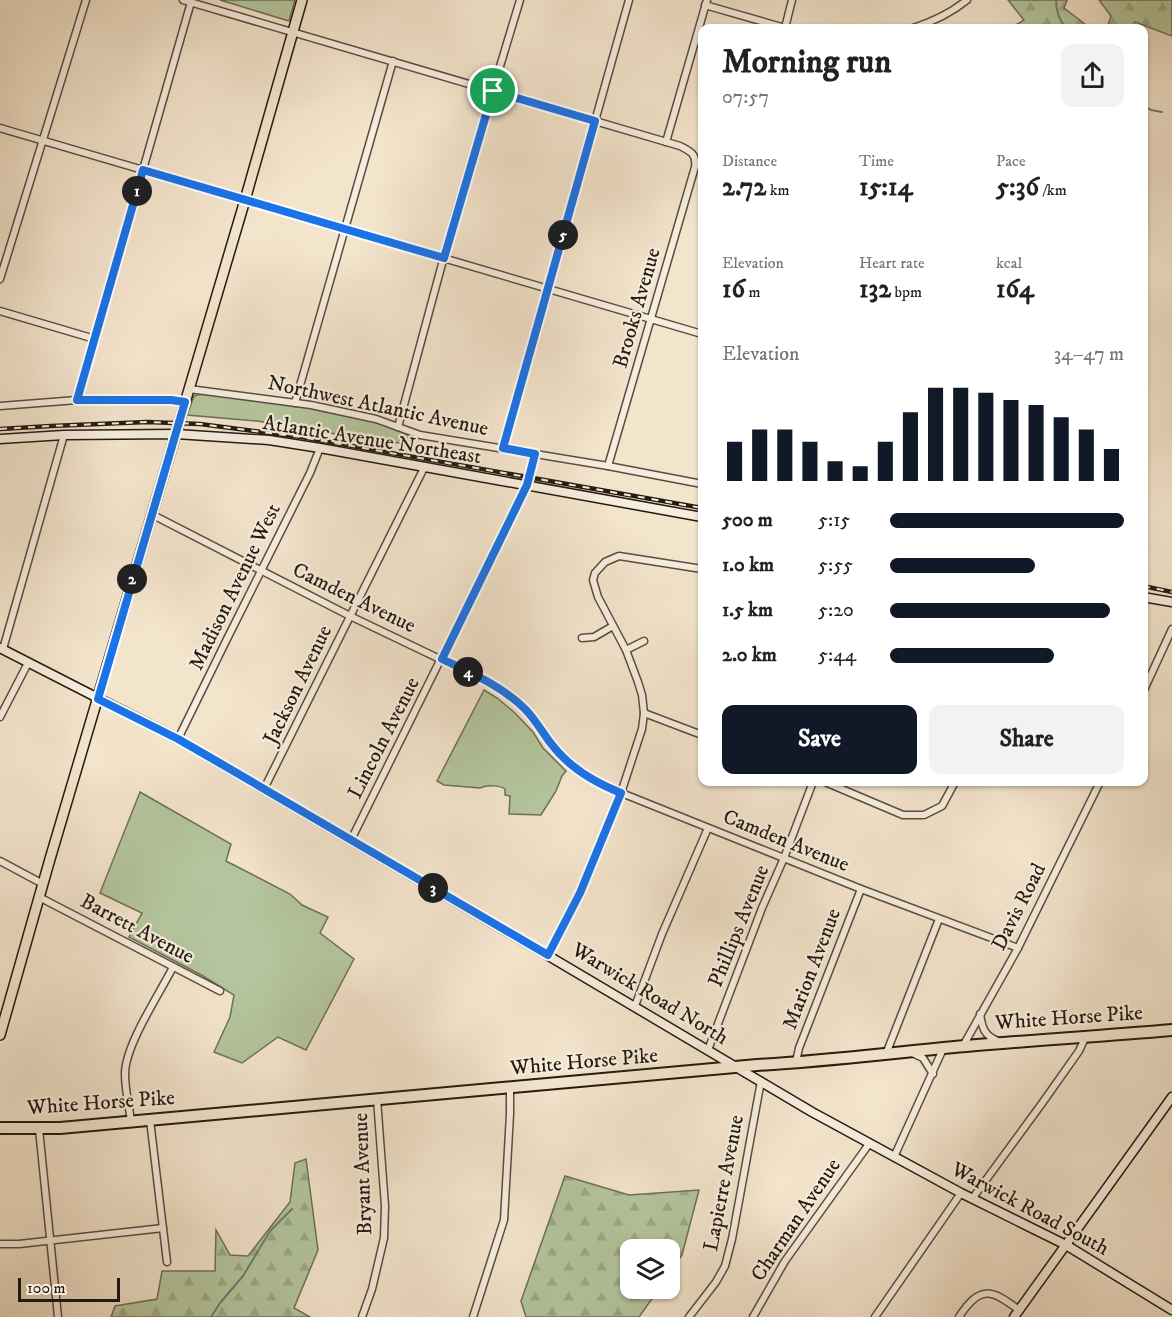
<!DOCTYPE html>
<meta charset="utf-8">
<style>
body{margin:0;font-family:"IM FELL DW Pica",serif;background:#f2f2f2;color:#222;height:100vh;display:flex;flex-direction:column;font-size:22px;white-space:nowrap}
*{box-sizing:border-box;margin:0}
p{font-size:20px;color:#767676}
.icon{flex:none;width:33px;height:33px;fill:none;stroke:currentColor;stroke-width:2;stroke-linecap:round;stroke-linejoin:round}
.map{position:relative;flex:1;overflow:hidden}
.panel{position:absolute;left:698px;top:24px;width:450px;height:762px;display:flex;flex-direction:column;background:#fff;border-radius:12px;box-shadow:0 2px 4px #0004}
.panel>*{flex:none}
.buttons{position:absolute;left:620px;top:1239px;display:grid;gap:12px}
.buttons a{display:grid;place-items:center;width:60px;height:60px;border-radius:12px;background:#fff;box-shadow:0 2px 4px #0004;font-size:30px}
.scale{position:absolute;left:18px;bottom:15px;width:102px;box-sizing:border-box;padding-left:6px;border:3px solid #231b10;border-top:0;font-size:16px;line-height:21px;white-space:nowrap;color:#231b10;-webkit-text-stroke:4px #f7edde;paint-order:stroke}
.pin{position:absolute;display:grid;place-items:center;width:51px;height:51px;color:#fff;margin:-26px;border:3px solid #fff;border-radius:50%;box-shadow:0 2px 6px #0007}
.km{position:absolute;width:30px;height:30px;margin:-15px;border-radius:50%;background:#222;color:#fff;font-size:16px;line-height:30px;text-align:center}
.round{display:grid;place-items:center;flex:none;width:63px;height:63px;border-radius:12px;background:#f2f2f2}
.head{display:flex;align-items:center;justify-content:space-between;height:102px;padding:0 24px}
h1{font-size:33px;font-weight:700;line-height:45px}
.stats{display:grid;grid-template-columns:repeat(3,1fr);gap:9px;height:102px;padding:6px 24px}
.stats div{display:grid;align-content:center}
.stats b{font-size:26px;font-weight:700}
.stats small{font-size:16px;font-weight:400}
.stats p{font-size:16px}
.chart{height:168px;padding:12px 24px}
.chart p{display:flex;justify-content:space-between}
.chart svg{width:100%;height:108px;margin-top:6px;stroke:#111827;stroke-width:6}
.primary-button{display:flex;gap:12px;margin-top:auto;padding:12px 24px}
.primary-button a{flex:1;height:69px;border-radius:12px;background:#111827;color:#fff;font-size:24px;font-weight:700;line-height:69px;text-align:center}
.primary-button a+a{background:#f2f2f2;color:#222}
ul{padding:0 24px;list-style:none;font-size:20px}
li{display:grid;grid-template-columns:96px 72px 1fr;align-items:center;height:45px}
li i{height:15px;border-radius:8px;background:#111827}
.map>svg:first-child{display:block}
.green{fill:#b4c59d;stroke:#6c7056;stroke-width:1.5}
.forest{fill:url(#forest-firs);stroke:#6c7056;stroke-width:1.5}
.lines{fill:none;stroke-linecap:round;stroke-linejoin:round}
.stream{stroke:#6b7d74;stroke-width:2}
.street-casing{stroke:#574d3f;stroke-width:9}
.secondary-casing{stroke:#231b10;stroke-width:11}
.primary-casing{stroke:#231b10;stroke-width:12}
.highway-casing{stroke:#231b10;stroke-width:14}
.street{stroke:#f7edde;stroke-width:6}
.secondary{stroke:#f7edde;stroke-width:8}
.primary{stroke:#f3e4cc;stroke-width:9}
.highway{stroke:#f3e4cc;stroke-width:10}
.rail-casing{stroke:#231b10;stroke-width:4.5}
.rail{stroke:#f7edde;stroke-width:2;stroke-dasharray:7;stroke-linecap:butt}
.route-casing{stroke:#fff;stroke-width:12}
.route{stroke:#1a73e8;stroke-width:8}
.labels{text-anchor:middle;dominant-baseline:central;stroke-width:4.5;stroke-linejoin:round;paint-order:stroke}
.street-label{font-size:21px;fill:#231b10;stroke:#f7edde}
</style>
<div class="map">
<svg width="1172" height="1317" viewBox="0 0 1172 1317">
<defs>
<pattern id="forest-firs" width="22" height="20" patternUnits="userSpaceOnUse" patternTransform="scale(1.5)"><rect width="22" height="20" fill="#b4c59d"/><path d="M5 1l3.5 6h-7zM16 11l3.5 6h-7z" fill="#9aa986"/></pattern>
</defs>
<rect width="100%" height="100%" fill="#f3e4cc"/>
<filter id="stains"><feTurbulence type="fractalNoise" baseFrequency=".00333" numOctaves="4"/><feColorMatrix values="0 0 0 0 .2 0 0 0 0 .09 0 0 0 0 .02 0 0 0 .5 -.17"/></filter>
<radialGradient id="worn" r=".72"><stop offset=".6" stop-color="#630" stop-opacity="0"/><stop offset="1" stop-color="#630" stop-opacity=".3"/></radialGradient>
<g class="green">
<polygon points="220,0 295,0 289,21"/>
<polygon points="202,394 254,400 349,414 376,420 412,437 411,444 378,441 257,421 187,415 194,396"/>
<path d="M484 690 497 698 515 713 533 732 543 748 566 771 562 776 556 791 541 815 509 814 510 796 505 795V789C499 785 487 785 480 788L444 785 437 781Z"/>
<polygon points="140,792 231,844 226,861 290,894 302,905 328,917 320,933 354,959 306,1050 278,1037 242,1063 214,1052 230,1017 234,995 203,976 129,937 142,913 100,893"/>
</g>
<g class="forest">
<polygon points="1008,0 1067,0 1064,8 1090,28 1011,28 1024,20"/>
<polygon points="1099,0 1172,0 1172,36 1135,22 1132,28 1107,28 1111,16"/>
<polygon points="306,1159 318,1250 294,1308 310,1317 111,1317 115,1306 157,1299 162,1271 215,1271 216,1230 230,1255 248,1256 290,1202 295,1163"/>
<polygon points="565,1176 629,1195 699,1190 682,1255 669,1274 669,1250 630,1250 630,1288 659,1289 639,1317 526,1317 521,1301"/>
</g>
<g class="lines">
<g class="stream">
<path d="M1056 0C1056 12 1059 20 1066 28"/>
<polyline points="1143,105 1151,110 1162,112"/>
<polyline points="211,1317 220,1303 243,1276 270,1231 292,1209"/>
</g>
<g class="street-casing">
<g id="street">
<path d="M183 0 680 146C690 151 697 154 695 167L608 466"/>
<polyline points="705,5 785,28"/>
<polyline points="785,28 792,0"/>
<path d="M913 28C932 22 951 13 967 0"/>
<polyline points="0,128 702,334"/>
<polyline points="666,142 707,0"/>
<polyline points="0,279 86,0"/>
<polyline points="0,311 95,339"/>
<polyline points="189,389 311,405 376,419 420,435 608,466 702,484"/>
<polyline points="77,400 191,2"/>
<polyline points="295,403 393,61"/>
<polyline points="0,406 77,400 171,400 185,402"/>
<polyline points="398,427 456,212 520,0"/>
<polyline points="503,449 629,0"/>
<path d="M151 514 350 616 494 685C506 693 519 701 528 712 541 727 551 746 566 760 579 773 597 781 614 790L861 889 1018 948"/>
<polyline points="582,638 594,637 613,626"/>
<polyline points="3,649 64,435"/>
<polyline points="626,650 644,641"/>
<polyline points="1143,692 1172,629"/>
<polyline points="644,713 702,735"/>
<polyline points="0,717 28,663"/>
<polyline points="178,739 227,639 310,473 320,448"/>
<polyline points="825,782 903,815 924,815 942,806 955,782"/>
<polyline points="264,789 425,466"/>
<polyline points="351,840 527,485 535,454"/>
<polyline points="0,861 43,884"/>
<polyline points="39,897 220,991"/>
<polyline points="547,955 580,893 621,793 642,729 644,713 642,695 638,682 626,650 598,597 593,580 595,573 605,562 619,556 702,569"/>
<polyline points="635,1006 662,934 708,828"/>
<path d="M980 1014C982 1027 984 1036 998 1041"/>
<polyline points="963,1046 1018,948 1100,782"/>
<polyline points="708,1050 762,908 784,858 813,782"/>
<polyline points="910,1052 923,1058 933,1074"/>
<polyline points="886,1054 939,919"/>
<polyline points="796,1062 799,1048 861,889"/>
<polyline points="150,1120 167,1262"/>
<path d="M131 1121C129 1106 125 1090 125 1074 125 1045 159 995 173 967"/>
<polyline points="39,1129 58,1317"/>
<polyline points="894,1157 943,1049"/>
<polyline points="972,1199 1043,1102 1079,1051 1085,1038"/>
<polyline points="0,1244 19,1244 163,1228"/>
<polyline points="362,1317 372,1289 384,1238 385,1206 377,1099"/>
<polyline points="473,1317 504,1220 510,1114 510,1088"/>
<polyline points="689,1317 716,1282 725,1266 732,1239 761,1081"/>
<polyline points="753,1317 785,1261 869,1144"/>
<polyline points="875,1317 961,1193"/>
<path d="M959 1317C980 1285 991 1289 1019 1310"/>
</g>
</g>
<g class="secondary-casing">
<g id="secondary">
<polyline points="0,439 64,435 176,434 269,440 320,448 702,517"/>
<polyline points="1143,597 1172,602"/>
<polyline points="0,648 178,739 547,955 812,1112 961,1193 1066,1245 1172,1310"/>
<polyline points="1014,1317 1172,1097"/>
</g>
</g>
<g class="primary-casing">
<polyline id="primary" points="0,1035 50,859 245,200 302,0"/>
</g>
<g class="highway-casing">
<path id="highway" d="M0 1128H60L757 1065C827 1061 897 1052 966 1046 1035 1040 1104 1036 1172 1030"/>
</g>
<use href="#street" class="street"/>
<use href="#secondary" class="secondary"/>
<use href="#primary" class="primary"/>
<use href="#highway" class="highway"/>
<g class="rail-casing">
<g id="rail">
<polyline points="0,429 51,426 147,422 200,424 301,437 702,508"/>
<polyline points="1143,586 1172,592"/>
</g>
</g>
<use href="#rail" class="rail"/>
</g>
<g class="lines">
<g class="route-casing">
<path id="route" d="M493 91 595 121 503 448 535 454 527 485 442 659C471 673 502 686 525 709 536 720 543 734 553 746 570 768 596 783 621 793L580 893 548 955 218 762 178 739 98 699 185 402 171 400H77L143 170 444 258Z"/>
</g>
<use href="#route" class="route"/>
</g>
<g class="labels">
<g class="street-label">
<text transform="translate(637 308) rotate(-74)">Brooks Avenue</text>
<text transform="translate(378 406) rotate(12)">Northwest Atlantic Avenue</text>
<text transform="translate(372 440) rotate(9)">Atlantic Avenue Northeast</text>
<text transform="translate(235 587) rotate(-64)">Madison Avenue West</text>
<text transform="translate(354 598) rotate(26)">Camden Avenue</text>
<text transform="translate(298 685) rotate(-64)">Jackson Avenue</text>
<text transform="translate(384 738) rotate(-63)">Lincoln Avenue</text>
<text transform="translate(786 841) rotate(22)">Camden Avenue</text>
<text transform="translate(1019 907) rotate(-63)">Davis Road</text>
<text transform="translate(739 926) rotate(-68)">Phillips Avenue</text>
<text transform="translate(137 929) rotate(28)">Barrett Avenue</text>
<text transform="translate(812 969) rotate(-69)">Marion Avenue</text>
<text transform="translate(650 994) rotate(31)">Warwick Road North</text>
<text transform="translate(1069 1018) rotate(-4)">White Horse Pike</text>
<text transform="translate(584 1062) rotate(-5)">White Horse Pike</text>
<text transform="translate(101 1103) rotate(-4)">White Horse Pike</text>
<text transform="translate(363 1174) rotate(-92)">Bryant Avenue</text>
<text transform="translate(724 1183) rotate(-79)">Lapierre Avenue</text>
<text transform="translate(1030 1209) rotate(28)">Warwick Road South</text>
<text transform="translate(796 1220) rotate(-56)">Charman Avenue</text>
</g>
</g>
<rect width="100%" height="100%" filter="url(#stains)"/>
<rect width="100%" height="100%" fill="url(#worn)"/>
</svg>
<div class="buttons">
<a><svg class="icon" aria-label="layers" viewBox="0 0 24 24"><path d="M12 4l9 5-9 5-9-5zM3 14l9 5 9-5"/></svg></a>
</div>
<div class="scale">100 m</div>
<div class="pin" style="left:493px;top:91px;background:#1e9e55"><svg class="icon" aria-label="arrive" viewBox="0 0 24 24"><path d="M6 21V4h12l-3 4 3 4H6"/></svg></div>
<b class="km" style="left:137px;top:191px">1</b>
<b class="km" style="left:132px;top:579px">2</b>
<b class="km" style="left:433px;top:888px">3</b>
<b class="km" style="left:468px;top:672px">4</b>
<b class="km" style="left:563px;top:235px">5</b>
<section class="panel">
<div class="head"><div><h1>Morning run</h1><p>07:57</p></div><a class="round"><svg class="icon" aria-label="share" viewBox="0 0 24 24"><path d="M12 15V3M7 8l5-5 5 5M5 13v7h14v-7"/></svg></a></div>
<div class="stats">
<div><p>Distance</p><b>2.72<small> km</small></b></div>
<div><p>Time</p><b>15:14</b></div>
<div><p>Pace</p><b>5:36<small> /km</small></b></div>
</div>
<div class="stats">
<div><p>Elevation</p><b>16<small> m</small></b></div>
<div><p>Heart rate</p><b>132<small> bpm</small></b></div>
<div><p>kcal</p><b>164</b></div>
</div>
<div class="chart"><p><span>Elevation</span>34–47 m</p>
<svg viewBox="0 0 160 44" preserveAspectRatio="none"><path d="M5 44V28M15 44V23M25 44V23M35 44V28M45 44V36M55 44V38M65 44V28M75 44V16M85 44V6M95 44V6M105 44V8M115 44V11M125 44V13M135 44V18M145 44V23M155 44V31"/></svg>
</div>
<ul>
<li><b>500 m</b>5:15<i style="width:100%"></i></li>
<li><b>1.0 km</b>5:55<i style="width:62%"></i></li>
<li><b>1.5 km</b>5:20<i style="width:94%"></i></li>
<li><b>2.0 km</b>5:44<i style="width:70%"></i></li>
</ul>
<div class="primary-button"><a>Save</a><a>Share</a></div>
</section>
</div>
